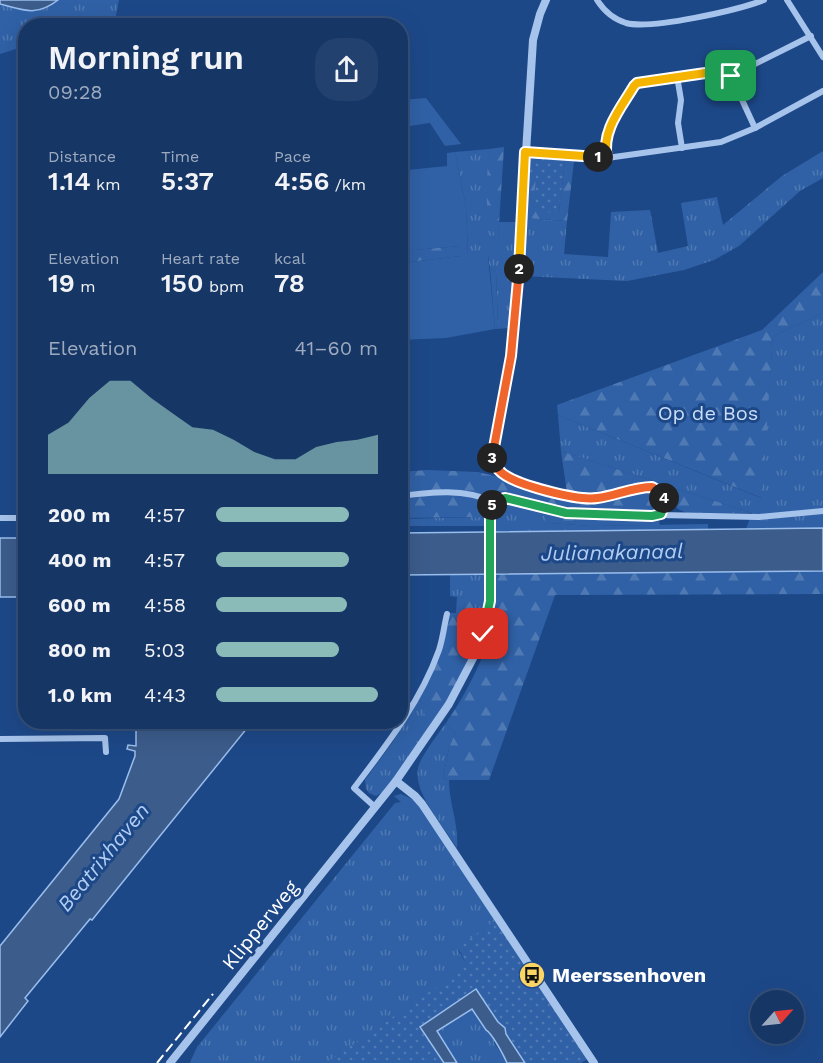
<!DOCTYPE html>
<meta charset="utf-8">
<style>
body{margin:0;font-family:"Work Sans",sans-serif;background:#23416f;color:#f1f3f6;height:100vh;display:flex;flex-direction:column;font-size:22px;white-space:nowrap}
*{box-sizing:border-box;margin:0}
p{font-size:20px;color:#9eabbf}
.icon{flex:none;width:33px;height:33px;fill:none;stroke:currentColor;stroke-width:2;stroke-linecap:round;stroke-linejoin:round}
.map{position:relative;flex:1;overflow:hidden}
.details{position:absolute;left:18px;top:18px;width:390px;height:711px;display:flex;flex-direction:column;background:#163666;border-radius:24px;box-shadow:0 6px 24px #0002,0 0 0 2px #35507a}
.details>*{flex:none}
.needle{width:39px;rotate:63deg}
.controls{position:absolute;left:750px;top:990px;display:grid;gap:12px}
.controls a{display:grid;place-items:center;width:54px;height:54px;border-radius:50%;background:#163666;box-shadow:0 6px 24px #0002,0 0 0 2px #35507a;font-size:30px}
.pin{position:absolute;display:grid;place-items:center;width:51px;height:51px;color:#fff;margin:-26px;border-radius:12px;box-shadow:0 3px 9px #0006}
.km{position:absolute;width:30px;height:30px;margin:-15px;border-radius:50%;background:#222;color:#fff;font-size:16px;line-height:30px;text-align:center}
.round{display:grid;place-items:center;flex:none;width:63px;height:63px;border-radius:24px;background:#23416f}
.head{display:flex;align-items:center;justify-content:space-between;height:102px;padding:0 30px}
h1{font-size:33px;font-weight:600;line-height:45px}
.figures{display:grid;grid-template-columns:repeat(3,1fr);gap:9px;height:102px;padding:6px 30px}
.figures div{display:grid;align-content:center}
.figures b{font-size:26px;font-weight:600}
.figures small{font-size:16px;font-weight:400}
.figures p{font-size:16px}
.chart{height:168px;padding:12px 30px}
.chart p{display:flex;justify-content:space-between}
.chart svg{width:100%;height:108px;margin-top:6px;fill:#8bbbb9;opacity:.7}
ul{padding:0 30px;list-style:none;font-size:20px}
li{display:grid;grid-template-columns:96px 72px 1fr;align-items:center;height:45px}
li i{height:15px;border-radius:8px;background:#8bbbb9}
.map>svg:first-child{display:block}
.grass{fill:url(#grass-tufts)}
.forest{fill:url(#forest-firs)}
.park{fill:url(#park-dots)}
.garden{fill:#3061a6}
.water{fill:#3c5c8b;stroke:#99beed;stroke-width:1.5}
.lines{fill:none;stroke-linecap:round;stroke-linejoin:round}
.minor{stroke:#a6c3eb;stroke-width:6}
.tertiary{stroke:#a6c3eb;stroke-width:8}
.rail{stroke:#fff;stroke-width:2;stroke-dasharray:10 4.5;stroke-linecap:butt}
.split-1-casing{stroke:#fff;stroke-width:12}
.split-2-casing{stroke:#fff;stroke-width:12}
.split-3-casing{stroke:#fff;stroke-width:12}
.split-4-casing{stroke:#fff;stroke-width:12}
.split-5-casing{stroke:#fff;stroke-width:12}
.split-6-casing{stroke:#fff;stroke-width:12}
.split-1{stroke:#f5b400;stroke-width:8}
.split-2{stroke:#f5b400;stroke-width:8}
.split-3{stroke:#f0652b;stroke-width:8}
.split-4{stroke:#f0652b;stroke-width:8}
.split-5{stroke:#22a559;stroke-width:8}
.split-6{stroke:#22a559;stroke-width:8}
.labels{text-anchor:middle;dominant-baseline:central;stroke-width:6;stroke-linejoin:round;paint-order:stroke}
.park-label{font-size:20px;fill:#cbdef8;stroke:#1d4888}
.street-label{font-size:20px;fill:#fff;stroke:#1d4888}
.poi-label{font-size:20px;font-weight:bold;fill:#fff;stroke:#1d4888;text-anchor:start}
.water-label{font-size:21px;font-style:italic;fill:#b2cdf3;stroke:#1d4888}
</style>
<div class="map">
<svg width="823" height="1063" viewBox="0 0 823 1063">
<defs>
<pattern id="grass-tufts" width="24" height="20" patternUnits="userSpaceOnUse" patternTransform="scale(1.5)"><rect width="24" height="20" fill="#3061a6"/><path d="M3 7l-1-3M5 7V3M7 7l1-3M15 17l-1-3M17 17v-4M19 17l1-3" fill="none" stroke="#4f79b3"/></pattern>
<pattern id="forest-firs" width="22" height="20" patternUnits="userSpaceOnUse" patternTransform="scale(1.5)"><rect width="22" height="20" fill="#3061a6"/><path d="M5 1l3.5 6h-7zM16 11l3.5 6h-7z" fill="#4f79b3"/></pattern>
<pattern id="park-dots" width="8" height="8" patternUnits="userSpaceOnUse" patternTransform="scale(1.5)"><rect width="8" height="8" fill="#3061a6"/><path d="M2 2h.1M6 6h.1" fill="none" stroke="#4f79b3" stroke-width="1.8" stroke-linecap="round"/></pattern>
</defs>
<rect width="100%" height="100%" fill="#1d4888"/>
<g class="grass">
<path d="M58 0H119L115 21 97 25 26 26 25 46 0 54V4C24 10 36 16 58 0Z"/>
<polygon points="489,149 488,208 498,238 499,222 517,222 509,328 495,329 498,324 496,272 490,269 488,255 468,255 466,207 455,152"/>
<polygon points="823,151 823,178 800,191 739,246 714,260 684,270 627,281 522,276 525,218 567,221 564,254 608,257 611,212 650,210 658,253 688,246 681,203 717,197 723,225 782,176"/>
<polygon points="823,313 823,528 746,529 752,513 561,451 558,415 761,498 773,336"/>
<polygon points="502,504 543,512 549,523 591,526 708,524 708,530 494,532 494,507"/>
<polygon points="485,517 485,526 401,526 400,519"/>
<path d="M486 574 484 616 475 645C465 641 468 635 471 627L457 597 450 596V575Z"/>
<polygon points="418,700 428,706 433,726 383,792 376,796 369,793 366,789 365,780 392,743"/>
<path d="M446 723 455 733 449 748 443 778 449 780C449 803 459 825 457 848 444 826 413 793 418 768 421 756 438 734 446 723Z"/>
<polygon points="401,794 414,800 498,922 458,950 470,970 336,1063 190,1063 197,1047 395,803 401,802 394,796"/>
<polygon points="472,1009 494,1037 494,1043 508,1063 457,1063 437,1032"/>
</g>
<g class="forest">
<path d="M504 147 498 239C481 219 488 173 489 149Z"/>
<polygon points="565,160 574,161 567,221 525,218 527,176 536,176 559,213"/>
<polygon points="461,246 461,256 401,263 400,251"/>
<polygon points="490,269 496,272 498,324 495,329"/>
<polygon points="823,272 823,313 773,336 762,498 558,415 557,405 762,330"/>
<polygon points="561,451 752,513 689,514 678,509 660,490 589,495 567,493"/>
<path d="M427 470 478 472 495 476 540 493 567 500 597 503 638 492 647 491 657 498 655 510 660 525 591 526 549 523C541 508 521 493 503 495 495 496 487 500 480 502L485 517 401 518 400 472Z"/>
<path d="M823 571V594L555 595 489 780H449L443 778 449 748 455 733 446 723C464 697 481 665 490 635 496 615 494 595 495 574Z"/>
<polygon points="474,596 474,612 468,638 471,643 475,645 454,691 433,726 422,717 428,706 418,700 445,636 450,613 456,613 457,597"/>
</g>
<g class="park">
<polygon points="535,158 565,160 559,213 533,211 536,176 527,176 530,160"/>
<path d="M496 920 589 1058 581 1063H525C519 1055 504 1026 498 1022L475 989 421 1027 444 1063H326L467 966 458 947Z"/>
</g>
<polygon class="garden" points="426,98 461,144 445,146 430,123 403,127 407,170 447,166 447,153 455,152 466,207 468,255 488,255 495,329 446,338 401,340 401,263 461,256 461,246 401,251 401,100"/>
<g class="water">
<path d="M0 0H58C36 17 24 10 0 4Z"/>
<polygon points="823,528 823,571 401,575 400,533"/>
<rect x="0" y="538" width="25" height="59"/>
<polygon points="136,722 252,722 92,920 90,919 25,998 28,1001 0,1037 0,946 119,799 135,756 135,751 127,749 128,745 136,746"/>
<path d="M476 989 498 1022 505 1028 506 1034 525 1063H507C504 1056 492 1033 486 1030L472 1009 437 1031 457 1063H444L420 1027Z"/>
</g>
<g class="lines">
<g class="minor">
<path d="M597 0C604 11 613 19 626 23 651 30 738 10 764 0"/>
<polyline points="787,0 823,57"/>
<polyline points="677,76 681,100 678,123 682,148"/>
<polyline points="731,76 755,128"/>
<polyline points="525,151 607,158 721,142 755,128 823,91"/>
<path d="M607 158C601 131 621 108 634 85L637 83 726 70 731 76 811 36"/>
<path d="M400 496C432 492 464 488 494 502"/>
<polyline points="659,515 759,517 823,511"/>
<polyline points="0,518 26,518"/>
<polyline points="0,739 105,738 106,752"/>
<path d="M375 807 354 788C386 746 421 701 439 650 443 638 444 626 447 614"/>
</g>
<g class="tertiary">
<polyline points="396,781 415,796 422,804 594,1063"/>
<path d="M170 1063 396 781 449 704 478 649 486 624 490 601V510L494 502C511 494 544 508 562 512 590 518 624 515 652 516L661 514C668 502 664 492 652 487 632 487 613 498 593 499 574 499 519 485 503 475 497 470 494 463 491 455L511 356 517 297 533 40 540 14 546 0"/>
</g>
<polyline class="rail" points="157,1063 213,994"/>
</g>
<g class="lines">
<g class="split-1-casing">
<path id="split-1" d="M598 157 607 158C601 131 621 108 634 86L637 83 726 70 731 76"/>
</g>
<g class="split-2-casing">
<polyline id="split-2" points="519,269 525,152 598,157"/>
</g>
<g class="split-3-casing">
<polyline id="split-3" points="492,458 511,356 519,269"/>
</g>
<g class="split-4-casing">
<path id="split-4" d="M492 458C494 464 497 469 502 473 516 485 578 501 597 498 615 496 633 487 652 487L657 490 664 498"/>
</g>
<g class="split-5-casing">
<polyline id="split-5" points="492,505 494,502 505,498 566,513 652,516 661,514 665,504 664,498"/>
</g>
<g class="split-6-casing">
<polyline id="split-6" points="483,634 490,601 490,510 492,505"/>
</g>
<use href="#split-1" class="split-1"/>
<use href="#split-2" class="split-2"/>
<use href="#split-3" class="split-3"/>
<use href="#split-4" class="split-4"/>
<use href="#split-5" class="split-5"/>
<use href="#split-6" class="split-6"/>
</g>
<defs>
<g id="bus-disc" transform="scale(1.35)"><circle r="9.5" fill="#fbd564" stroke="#1d4888"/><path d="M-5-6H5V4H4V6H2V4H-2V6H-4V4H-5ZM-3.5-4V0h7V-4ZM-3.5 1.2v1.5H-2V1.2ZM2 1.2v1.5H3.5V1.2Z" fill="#111"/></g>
</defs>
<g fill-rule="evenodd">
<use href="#bus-disc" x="532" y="975"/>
</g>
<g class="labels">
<g class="park-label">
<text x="708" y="413">Op de Bos</text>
</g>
<g class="street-label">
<text transform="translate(260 925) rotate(-51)">Klipperweg</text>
</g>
<g class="poi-label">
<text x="552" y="975">Meerssenhoven</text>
</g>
<g class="water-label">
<text transform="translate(612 552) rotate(-1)">Julianakanaal</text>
<text transform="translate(103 857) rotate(-51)">Beatrixhaven</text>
</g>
</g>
</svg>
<div class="controls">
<a><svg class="needle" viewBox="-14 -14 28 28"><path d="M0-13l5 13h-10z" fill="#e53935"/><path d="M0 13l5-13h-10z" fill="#9eabbf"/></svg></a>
</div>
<div class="pin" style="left:731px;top:76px;background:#1e9e55"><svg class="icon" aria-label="arrive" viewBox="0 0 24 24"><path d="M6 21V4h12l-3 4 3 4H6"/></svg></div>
<div class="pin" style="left:483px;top:634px;background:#d93025"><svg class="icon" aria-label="check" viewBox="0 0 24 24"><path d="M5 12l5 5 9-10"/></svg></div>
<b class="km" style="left:598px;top:157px">1</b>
<b class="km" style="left:519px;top:269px">2</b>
<b class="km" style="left:492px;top:458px">3</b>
<b class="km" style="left:664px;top:498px">4</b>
<b class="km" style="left:492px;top:505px">5</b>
<section class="details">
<div class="head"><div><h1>Morning run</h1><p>09:28</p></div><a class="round"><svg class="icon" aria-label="share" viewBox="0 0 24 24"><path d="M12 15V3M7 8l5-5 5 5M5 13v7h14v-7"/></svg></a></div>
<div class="figures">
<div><p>Distance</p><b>1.14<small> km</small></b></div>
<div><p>Time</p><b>5:37</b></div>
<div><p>Pace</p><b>4:56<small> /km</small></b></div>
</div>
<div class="figures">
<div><p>Elevation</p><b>19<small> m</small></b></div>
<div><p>Heart rate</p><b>150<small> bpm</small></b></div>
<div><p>kcal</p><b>78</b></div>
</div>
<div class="chart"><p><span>Elevation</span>41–60 m</p>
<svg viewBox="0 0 160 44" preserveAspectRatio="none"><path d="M0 44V28L10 23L20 13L30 6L40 6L50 13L60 19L70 25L80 26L90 30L100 35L110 38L120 38L130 33L140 31L150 30L160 28V44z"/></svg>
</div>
<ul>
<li><b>200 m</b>4:57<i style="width:82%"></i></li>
<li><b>400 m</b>4:57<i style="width:82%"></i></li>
<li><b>600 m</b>4:58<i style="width:81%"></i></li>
<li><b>800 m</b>5:03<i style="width:76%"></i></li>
<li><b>1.0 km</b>4:43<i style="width:100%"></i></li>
</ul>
</section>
</div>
